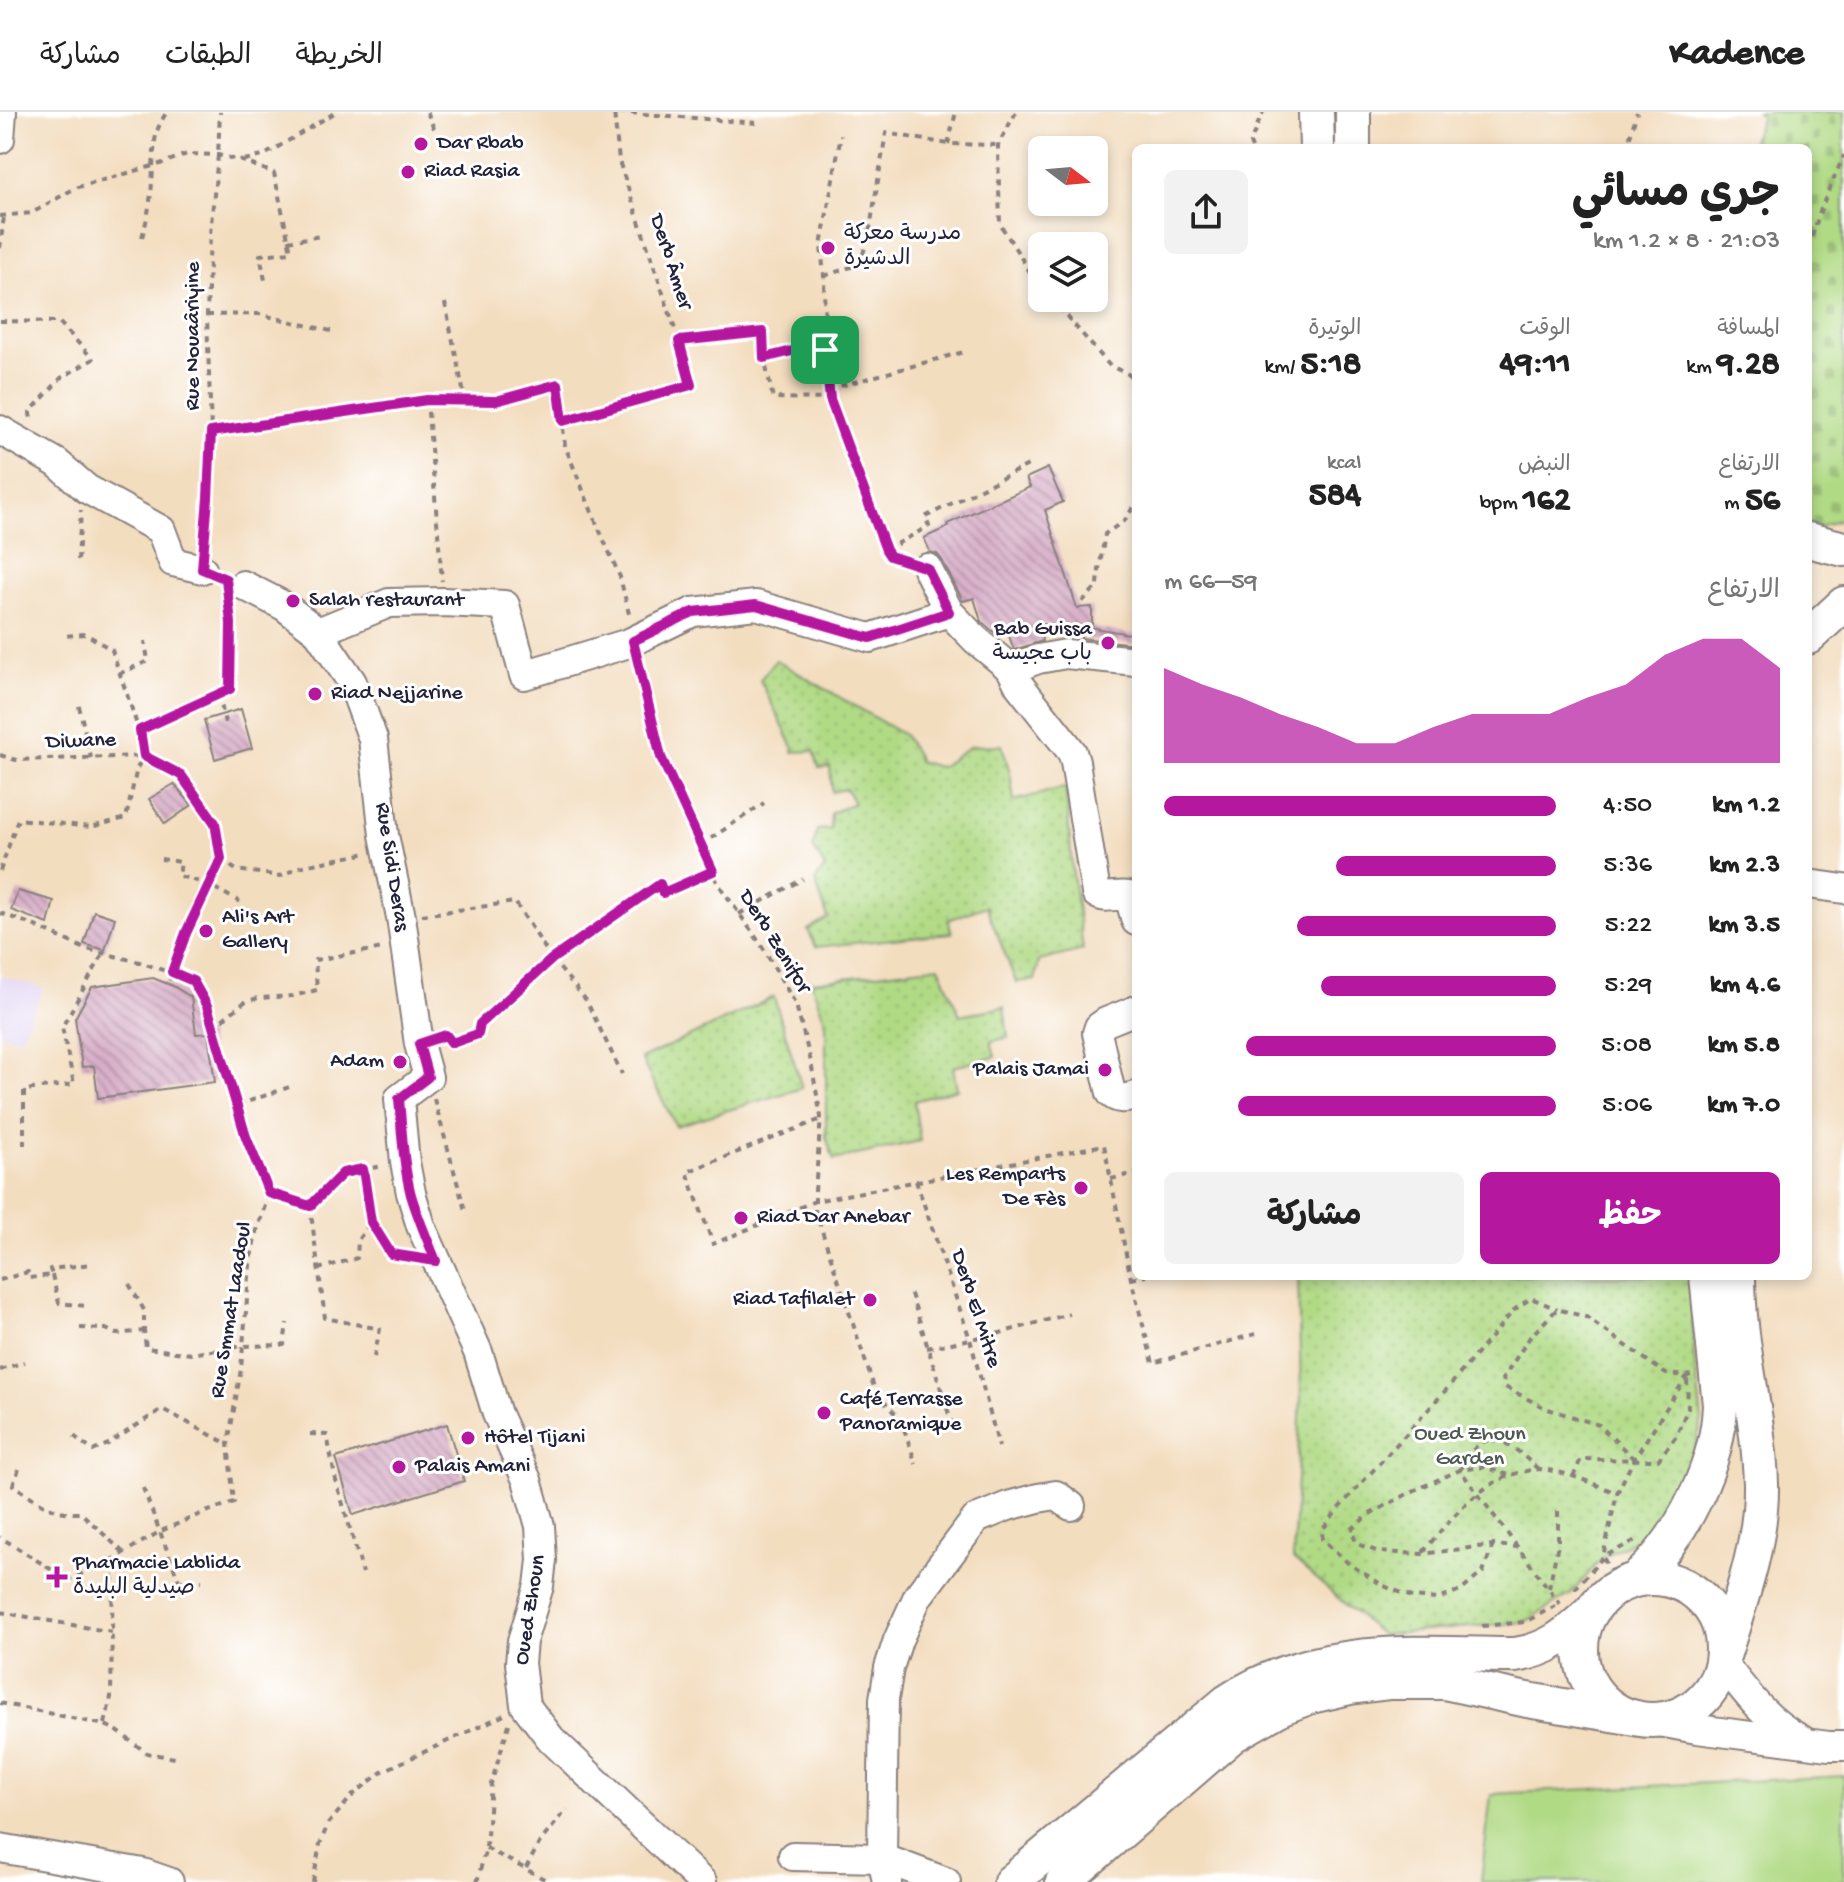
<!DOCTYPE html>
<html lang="ar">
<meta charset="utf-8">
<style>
body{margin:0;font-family:"Gochi Hand","Playpen Sans Arabic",sans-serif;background:#f2f2f2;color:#222;direction:rtl;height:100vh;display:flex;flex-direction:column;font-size:30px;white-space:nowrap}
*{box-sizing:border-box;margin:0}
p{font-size:26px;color:#767676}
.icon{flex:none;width:44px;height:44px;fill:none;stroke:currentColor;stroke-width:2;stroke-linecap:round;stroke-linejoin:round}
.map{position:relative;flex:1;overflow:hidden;direction:ltr}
.details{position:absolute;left:1132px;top:32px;width:680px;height:1136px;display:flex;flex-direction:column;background:#fff;border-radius:12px;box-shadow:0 4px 12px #0003;direction:rtl}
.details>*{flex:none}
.needle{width:52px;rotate:106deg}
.buttons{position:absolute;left:1028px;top:24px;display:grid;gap:16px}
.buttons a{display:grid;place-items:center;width:80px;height:80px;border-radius:12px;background:#fff;box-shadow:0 4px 12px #0003;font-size:40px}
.pin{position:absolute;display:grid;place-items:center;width:68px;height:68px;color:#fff;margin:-34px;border-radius:16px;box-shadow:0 4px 12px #0006}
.round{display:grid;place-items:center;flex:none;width:84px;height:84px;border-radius:12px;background:#f2f2f2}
.overview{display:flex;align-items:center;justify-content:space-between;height:136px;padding:0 32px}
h1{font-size:44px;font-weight:700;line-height:60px}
.metrics{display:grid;grid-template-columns:repeat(3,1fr);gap:12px;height:136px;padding:8px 32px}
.metrics div{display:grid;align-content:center}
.metrics b{font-size:34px;font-weight:700}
.metrics small{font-size:22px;font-weight:400}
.metrics p{font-size:22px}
.chart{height:224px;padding:16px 32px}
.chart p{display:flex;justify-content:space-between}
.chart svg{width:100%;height:144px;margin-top:8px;fill:#b5179e;opacity:.7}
.primary-button{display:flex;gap:16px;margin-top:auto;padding:16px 32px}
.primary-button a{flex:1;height:92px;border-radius:12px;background:#b5179e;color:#fff;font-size:32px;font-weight:700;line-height:92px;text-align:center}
.primary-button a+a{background:#f2f2f2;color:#222}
ul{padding:0 32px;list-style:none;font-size:26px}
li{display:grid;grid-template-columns:128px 96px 1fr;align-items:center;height:60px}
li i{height:20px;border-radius:10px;background:#b5179e}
header{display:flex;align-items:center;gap:48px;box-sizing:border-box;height:112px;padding:0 40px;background:#fff;border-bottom:2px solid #e0e0e0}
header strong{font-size:38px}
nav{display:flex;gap:44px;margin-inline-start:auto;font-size:28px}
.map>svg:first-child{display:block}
.built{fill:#e1d4f3}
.grass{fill:#b1da85;stroke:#6a7e60;stroke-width:2}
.cemetery{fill:url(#cemetery-stones);stroke:#6a7e60;stroke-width:2}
.park{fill:url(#park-dots);stroke:#6a7e60;stroke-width:2}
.building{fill:url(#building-back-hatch)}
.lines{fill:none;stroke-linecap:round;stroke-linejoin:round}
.minor-casing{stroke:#8a807d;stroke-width:32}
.major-casing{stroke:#8a807d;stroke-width:38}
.path{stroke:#8a807d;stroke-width:4;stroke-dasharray:6 6;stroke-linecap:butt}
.minor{stroke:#fff;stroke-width:28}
.major{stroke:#fff;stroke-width:34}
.route-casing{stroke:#fff;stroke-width:16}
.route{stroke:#b5179e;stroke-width:10}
.poi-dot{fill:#b5179e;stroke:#fff;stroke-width:3}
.labels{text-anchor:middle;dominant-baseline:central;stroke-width:6;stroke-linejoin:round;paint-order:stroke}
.poi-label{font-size:22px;fill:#22223b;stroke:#fff;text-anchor:start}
.street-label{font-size:22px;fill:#22223b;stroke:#fff}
.park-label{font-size:22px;fill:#4d5951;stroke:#fff}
</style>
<header>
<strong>Kadence</strong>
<nav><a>الخريطة</a><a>الطبقات</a><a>مشاركة</a></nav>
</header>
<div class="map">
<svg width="1844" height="1770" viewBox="0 0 1844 1770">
<defs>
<pattern id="cemetery-stones" width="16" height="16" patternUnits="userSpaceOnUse" patternTransform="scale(2)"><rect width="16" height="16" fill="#b1da85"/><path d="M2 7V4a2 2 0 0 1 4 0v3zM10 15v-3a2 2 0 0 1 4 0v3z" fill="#98bb74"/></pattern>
<pattern id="park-dots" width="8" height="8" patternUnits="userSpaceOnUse" patternTransform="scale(2)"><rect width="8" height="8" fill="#b1da85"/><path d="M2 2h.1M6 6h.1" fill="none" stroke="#98bb74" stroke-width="1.8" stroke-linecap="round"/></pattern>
<pattern id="building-back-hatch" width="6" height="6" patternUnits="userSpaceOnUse" patternTransform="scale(2)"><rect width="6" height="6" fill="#d5a9c4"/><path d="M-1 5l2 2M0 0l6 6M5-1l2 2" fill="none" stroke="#ac89a0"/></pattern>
</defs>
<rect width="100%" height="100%" fill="#fff"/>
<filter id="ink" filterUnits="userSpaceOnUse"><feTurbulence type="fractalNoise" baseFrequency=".0125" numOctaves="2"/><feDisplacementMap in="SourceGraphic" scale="16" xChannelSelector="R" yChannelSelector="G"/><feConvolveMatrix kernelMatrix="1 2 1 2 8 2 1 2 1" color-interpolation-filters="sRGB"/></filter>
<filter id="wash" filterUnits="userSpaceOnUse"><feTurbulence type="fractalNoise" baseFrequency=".006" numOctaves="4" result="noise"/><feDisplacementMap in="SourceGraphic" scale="32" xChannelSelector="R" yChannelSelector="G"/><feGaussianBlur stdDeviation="1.8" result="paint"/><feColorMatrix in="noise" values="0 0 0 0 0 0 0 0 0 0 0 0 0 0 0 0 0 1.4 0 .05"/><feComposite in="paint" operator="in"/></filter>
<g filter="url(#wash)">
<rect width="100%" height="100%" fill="#f3ddbf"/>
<polygon class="built" points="0,864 44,876 20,927 0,921"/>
<polygon class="grass" points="1844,1664 1844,1770 1481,1770 1491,1682"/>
<polygon class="cemetery" points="1757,0 1844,0 1844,406 1817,416 1808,410 1808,36 1749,36 1762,5"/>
<g class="park">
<polygon points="776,548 904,623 917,644 918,649 938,655 942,654 971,634 1002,633 1010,661 1014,689 1066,675 1072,755 1083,838 1039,849 1035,868 1016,870 986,794 948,808 952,821 816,835 808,818 828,806 815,769 825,756 813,735 817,718 830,717 831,701 854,691 846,677 832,680 830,655 819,656 814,639 793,640 794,637 760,568"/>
<polygon points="939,854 960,903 1004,895 1008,926 991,929 995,945 953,955 957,977 914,989 920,1029 834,1048 826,1025 826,911 811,870"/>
<polygon points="774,885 802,976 676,1014 641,947"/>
<polygon points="1298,1164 1691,1164 1694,1244 1702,1308 1692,1348 1673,1393 1645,1423 1603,1445 1571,1482 1525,1510 1381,1523 1293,1447 1301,1284"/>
</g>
<g id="blocks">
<g class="building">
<polygon points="1048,356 1063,390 1045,398 1077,496 1092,495 1092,514 1040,512 1042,529 1014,538 1008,521 998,524 981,509 974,486 963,489 942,448 937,442 930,440 924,426 948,415 947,412 1030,375 1026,366"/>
<polygon points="1083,514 1135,523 1134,532 1081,526"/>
<polygon points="241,597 252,636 215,647 204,608"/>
<polygon points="174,672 192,693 165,712 149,687"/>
<polygon points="18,779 54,789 48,812 11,798"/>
<polygon points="94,799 115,806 105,838 84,832"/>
<polygon points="153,866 173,874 191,885 196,922 208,921 215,970 98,986 94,954 82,955 75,906 92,875"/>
<polygon points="447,1312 464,1369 353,1403 336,1346"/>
</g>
</g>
</g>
<g filter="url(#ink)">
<use href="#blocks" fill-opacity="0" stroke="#8a807d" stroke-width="2"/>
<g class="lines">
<g class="minor-casing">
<g id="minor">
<polyline points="0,27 2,0"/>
<polyline points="0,318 57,351 87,377 161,418 173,450 202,457"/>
<path d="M927 456 949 500 976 528 1011 557 1019 573 1072 640 1075 650 1096 781C1105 789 1118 781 1129 784L1136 809"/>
<polyline points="243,473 284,494 318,520 352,570 373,627 384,723 401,805 419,932 428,965 399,987 405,1050 411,1081 421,1114 478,1240 497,1302 527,1368 540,1414 542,1448 539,1474 522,1529 520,1551 525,1593 551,1627 702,1770"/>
<polyline points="318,520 389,491 444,490 505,493 524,563 629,531 693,500 756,493 870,526 949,500"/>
<polyline points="1011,557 1038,547 1066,542 1136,549"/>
<polyline points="1808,772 1844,777"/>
<path d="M1136 898 1106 910 1099 915 1097 921 1111 981C1118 989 1127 986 1136 984"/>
<path d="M1722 1550C1747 1582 1766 1609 1802 1628"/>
<polyline points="1649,1608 1697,1617 1829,1634 1844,1634"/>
<polyline points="0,1736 143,1761 169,1770"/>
<polyline points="793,1744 882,1746 946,1770"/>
<polyline points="887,1770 882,1746 884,1587 889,1556 898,1528 918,1484 976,1407 1008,1394 1038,1386 1056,1383 1071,1394"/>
</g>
</g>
<g class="major-casing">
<g id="major">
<polyline points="1316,0 1317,36"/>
<polyline points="1353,36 1353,0"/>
<polyline points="1808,428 1844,437"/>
<polyline points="1808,525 1844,492"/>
<circle cx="1652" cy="1537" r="71"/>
<path d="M1638 1466C1682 1425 1718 1354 1720 1293L1707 1164"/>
<path d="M1724 1541C1741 1487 1762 1429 1761 1372 1759 1302 1738 1234 1738 1164"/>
<path d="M1011 1770 1227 1590C1313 1532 1416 1542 1515 1543 1549 1538 1566 1523 1591 1500"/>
<polyline points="1063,1770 1233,1623 1282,1595 1311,1584 1350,1575 1390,1570 1444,1570 1527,1588 1636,1606"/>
</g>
</g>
<g class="path">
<polyline points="427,0 436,21"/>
<polyline points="619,0 756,11"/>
<polyline points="1016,0 998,33 998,38 1000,112 1030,160 1042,175"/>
<polyline points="948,32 956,0"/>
<polyline points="1252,36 1250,31 1263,0"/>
<polyline points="1625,36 1627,35 1637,0"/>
<polyline points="244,48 263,44 336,0"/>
<polyline points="0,104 32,101 75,76 160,52 187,42 218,43 242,49 274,61 291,140 260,143 265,168"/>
<path d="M142 125C149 102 152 79 153 55 155 31 153 20 167 0"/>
<polyline points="288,129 321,124"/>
<polyline points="0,136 4,104"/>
<polyline points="1808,136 1822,94 1844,43"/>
<polyline points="824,164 860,152 869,122 886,21 948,32 998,33"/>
<polyline points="1051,186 1110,254 1128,262 1136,269"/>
<polyline points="445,191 465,287"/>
<polyline points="207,203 259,202 331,219"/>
<polyline points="0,209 59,210 93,247 61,266 30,300 31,310"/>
<polyline points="679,229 763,220 764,246 773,286 830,287 886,438 890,444 906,449"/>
<polyline points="764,246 792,239 825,238"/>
<polyline points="829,277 967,239"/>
<polyline points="829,286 825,238 824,164 821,134 841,23"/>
<polyline points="427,288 442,469"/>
<polyline points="563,309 691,273 679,229 619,49 614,0"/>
<polyline points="211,320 427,288 496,289 558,272 565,334 596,410 620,465 630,506"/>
<polyline points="204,433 211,320 207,203 210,122 218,43 220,0"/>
<polyline points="886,438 929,414 925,405 1030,352"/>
<polyline points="78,448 81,398"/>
<polyline points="1082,490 1098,473 1099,458 1105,422 1125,408 1136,391"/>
<polyline points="639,550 661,645 717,770 762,834 796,893 811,950 821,1005 815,1079 815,1098 876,1281 901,1308 916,1352"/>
<polyline points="119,562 148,549 145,529"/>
<polyline points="219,582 225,611"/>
<polyline points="79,594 91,646"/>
<polyline points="140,618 230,577 231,511 229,493"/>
<polyline points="0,643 16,648 144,644 181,663 215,711 221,747 186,821 168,872"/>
<polyline points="701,733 764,691"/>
<polyline points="161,747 181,750 179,764 207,772 240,790"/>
<polyline points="221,747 236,758 281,764 299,755 367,741"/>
<path d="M0 759 18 707 91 715 126 706 137 656 144 644C138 608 123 574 112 538L86 522 63 524"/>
<polyline points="0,801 33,813 83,836 143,851 193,869 207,894 246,1025 269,1081 255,1125 250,1153 241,1257 228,1332 234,1390 203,1401 161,1419 113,1447 68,1468 0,1425"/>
<polyline points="739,802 803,767"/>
<polyline points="422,803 515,790 552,847"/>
<polyline points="552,847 586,888 622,962"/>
<polyline points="213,915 246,889 259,886 293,884 317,878 315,848 383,836"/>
<polyline points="441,925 446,923 452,931 478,922 480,912 552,847 660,772 663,781 713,759"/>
<polyline points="434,987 466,1102"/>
<polyline points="238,993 292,974"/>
<polyline points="819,1008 687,1060 713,1132 815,1089 1104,1033 1131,1167 1153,1251 1259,1221"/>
<polyline points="24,1033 24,978 74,972 62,915 103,842"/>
<polyline points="363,1057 371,1110 391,1142 410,1145"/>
<polyline points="1111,1067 1136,1061"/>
<polyline points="916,1069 970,1227 999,1335"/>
<polyline points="269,1081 310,1094 343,1061 383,1054"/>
<polyline points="310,1094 325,1206 380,1217 374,1245"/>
<polyline points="318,1157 357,1146 358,1128 371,1110"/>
<polyline points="52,1163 59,1191 86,1194"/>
<polyline points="1131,1167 1146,1164"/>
<polyline points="0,1168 28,1160 29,1166 52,1163 50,1157 92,1152"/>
<polyline points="129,1172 144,1198 144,1219 146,1236 191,1242 242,1234 284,1233 287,1211"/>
<polyline points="911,1182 952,1312"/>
<polyline points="80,1216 106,1217 116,1222 144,1219"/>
<polyline points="927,1236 1000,1221 1069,1202"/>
<polyline points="0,1258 24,1250"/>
<polyline points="310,1322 327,1323 335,1365 363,1461"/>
<polyline points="74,1324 93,1339 108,1332 162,1297 228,1332"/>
<polyline points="1634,1347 1599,1313 1545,1296 1505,1275 1503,1266 1530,1225 1557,1197 1586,1205 1666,1262 1687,1264 1691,1263"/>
<path d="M19 1357 13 1373C38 1389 51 1402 81 1401L124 1441"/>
<path d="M1538 1357C1522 1343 1496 1313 1474 1337 1469 1343 1465 1351 1460 1358L1560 1492"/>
<polyline points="1508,1363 1484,1355 1460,1358 1415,1378 1368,1403 1351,1418 1357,1432 1379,1440 1422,1442 1493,1433 1518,1435"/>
<polyline points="1573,1365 1581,1347 1658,1348 1675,1326 1688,1296 1687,1266"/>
<polyline points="143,1376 179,1469"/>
<polyline points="1493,1433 1483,1460 1462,1478 1438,1487 1412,1485 1384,1474 1349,1452 1322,1427 1323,1417 1339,1396 1446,1278 1514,1198 1531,1186 1557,1197"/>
<path d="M1423 1440C1450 1408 1478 1370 1522 1360 1528 1359 1534 1357 1540 1357 1566 1359 1593 1372 1617 1381"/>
<polyline points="1612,1462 1603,1445 1617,1381 1634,1347 1687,1264"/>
<polyline points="154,1476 179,1469 202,1469"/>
<polyline points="1549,1476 1558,1432 1558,1397"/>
<polyline points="1575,1477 1603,1445 1636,1428"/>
<polyline points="0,1500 112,1520"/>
<polyline points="1482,1514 1525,1510 1557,1493"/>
<polyline points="0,1591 105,1613 116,1618 147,1641 175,1646"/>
<polyline points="105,1612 111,1585 113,1447"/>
<polyline points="486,1736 550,1770"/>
<polyline points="526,1756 540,1730 567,1697"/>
<polyline points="313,1770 320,1732 328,1712 353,1683 383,1659 504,1603"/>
<polyline points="477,1770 486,1736 491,1672 510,1609"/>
</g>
<use href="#minor" class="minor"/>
<use href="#major" class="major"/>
</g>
</g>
<g class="lines" filter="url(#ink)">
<g class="route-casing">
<path id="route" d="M763 220 764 246 792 239 825 238 830 287 886 438 890 444 927 456 949 500 870 526 756 493 693 500 633 529 661 645 713 759 663 781 660 772 552 847 480 912 478 922 452 931 446 923 419 932 428 965 399 987C402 1019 403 1052 411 1083 418 1106 427 1127 436 1149L391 1142 371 1110 363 1057 343 1061 310 1094 269 1081 246 1025 207 894 193 869 172 860 186 821 221 747 215 711 181 663 144 644 140 618 230 577 231 511 226 467 202 457 208 386 211 320 427 288 496 289 558 272 563 309 691 273 679 229Z"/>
</g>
<use href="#route" class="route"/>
</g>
<g class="poi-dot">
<circle cx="421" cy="32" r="8"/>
<circle cx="408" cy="60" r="8"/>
<circle cx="828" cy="136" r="8"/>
<circle cx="293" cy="489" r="8"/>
<circle cx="1108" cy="531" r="8"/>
<circle cx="315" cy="582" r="8"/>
<circle cx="206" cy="819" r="8"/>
<circle cx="400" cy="950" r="8"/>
<circle cx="1105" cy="958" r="8"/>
<circle cx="1081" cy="1076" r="8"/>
<circle cx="741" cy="1106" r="8"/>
<circle cx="870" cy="1188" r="8"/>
<circle cx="824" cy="1301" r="8"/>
<circle cx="468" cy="1326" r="8"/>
<circle cx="399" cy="1355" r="8"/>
<path d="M53 1453h8v8h8v8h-8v8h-8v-8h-8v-8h8z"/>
</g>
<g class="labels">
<g class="poi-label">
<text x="437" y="32">Dar Rbab</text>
<text x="424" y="60">Riad Rasia</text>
<text x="844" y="123">مدرسة معركة<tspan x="844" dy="25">الدشيرة</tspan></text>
<text x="309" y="489">Salah restaurant</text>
<text x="1092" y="518" text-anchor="end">Bab Guissa<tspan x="1092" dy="25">باب عجيسة</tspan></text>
<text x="331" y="582">Riad Nejjarine</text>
<text x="222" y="806">Ali's Art<tspan x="222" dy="25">Gallery</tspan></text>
<text x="384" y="950" text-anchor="end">Adam</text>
<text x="1089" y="958" text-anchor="end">Palais Jamai</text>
<text x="1065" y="1063" text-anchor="end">Les Remparts<tspan x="1065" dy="25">De Fès</tspan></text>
<text x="757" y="1106">Riad Dar Anebar</text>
<text x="854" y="1188" text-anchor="end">Riad Tafilalet</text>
<text x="840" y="1288">Café Terrasse<tspan x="840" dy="25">Panoramique</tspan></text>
<text x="484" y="1326">Hôtel Tijani</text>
<text x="415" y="1355">Palais Amani</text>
<text x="73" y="1452">Pharmacie Lablida<tspan x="73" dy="25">صيدلية البليدة</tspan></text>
</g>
<g class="street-label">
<text transform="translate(670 150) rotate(72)">Derb Âmer</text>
<text transform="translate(194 224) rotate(-90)">Rue Nouaâriyine</text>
<text transform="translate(81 630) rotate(-2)">Diwane</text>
<text transform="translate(391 755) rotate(81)">Rue Sidi Deras</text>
<text transform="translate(774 830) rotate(58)">Derb Zenifor</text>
<text transform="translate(975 1197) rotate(72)">Derb El Mitre</text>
<text transform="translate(232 1198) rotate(-81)">Rue Smmat Laadoul</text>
<text transform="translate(531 1498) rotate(-81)">Oued Zhoun</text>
</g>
<g class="park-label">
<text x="1470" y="1323">Oued Zhoun<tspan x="1470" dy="25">Garden</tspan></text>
</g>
</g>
</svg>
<div class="buttons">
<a><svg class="needle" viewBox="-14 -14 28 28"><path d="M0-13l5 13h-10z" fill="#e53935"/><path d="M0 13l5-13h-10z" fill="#767676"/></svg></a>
<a><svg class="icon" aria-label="layers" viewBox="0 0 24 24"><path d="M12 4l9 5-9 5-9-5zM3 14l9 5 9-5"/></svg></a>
</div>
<div class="pin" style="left:825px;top:238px;background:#1e9e55"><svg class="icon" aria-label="arrive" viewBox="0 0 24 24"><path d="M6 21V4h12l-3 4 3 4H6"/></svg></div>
<section class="details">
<div class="overview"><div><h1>جري مسائي</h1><p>21:03 · 8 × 1.2 km</p></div><a class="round"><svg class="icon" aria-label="share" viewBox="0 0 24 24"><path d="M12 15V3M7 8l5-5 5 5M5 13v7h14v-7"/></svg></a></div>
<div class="metrics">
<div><p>المسافة</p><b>9.28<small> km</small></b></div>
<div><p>الوقت</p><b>49:11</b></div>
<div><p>الوتيرة</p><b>5:18<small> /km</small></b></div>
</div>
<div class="metrics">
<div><p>الارتفاع</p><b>56<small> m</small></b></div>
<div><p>النبض</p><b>162<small> bpm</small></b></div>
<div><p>kcal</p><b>584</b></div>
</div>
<div class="chart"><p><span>الارتفاع</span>59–66 m</p>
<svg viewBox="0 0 160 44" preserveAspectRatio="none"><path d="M0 44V15L10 20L20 24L30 29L40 33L50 38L60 38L70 33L80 29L90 29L100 29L110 24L120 20L130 11L140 6L150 6L160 15V44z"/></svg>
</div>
<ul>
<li><b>1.2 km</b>4:50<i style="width:100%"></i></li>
<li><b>2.3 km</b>5:36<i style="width:56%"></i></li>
<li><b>3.5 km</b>5:22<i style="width:66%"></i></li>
<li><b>4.6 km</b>5:29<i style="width:60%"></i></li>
<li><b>5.8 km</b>5:08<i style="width:79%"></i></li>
<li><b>7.0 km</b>5:06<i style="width:81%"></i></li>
</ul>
<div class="primary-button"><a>حفظ</a><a>مشاركة</a></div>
</section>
</div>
